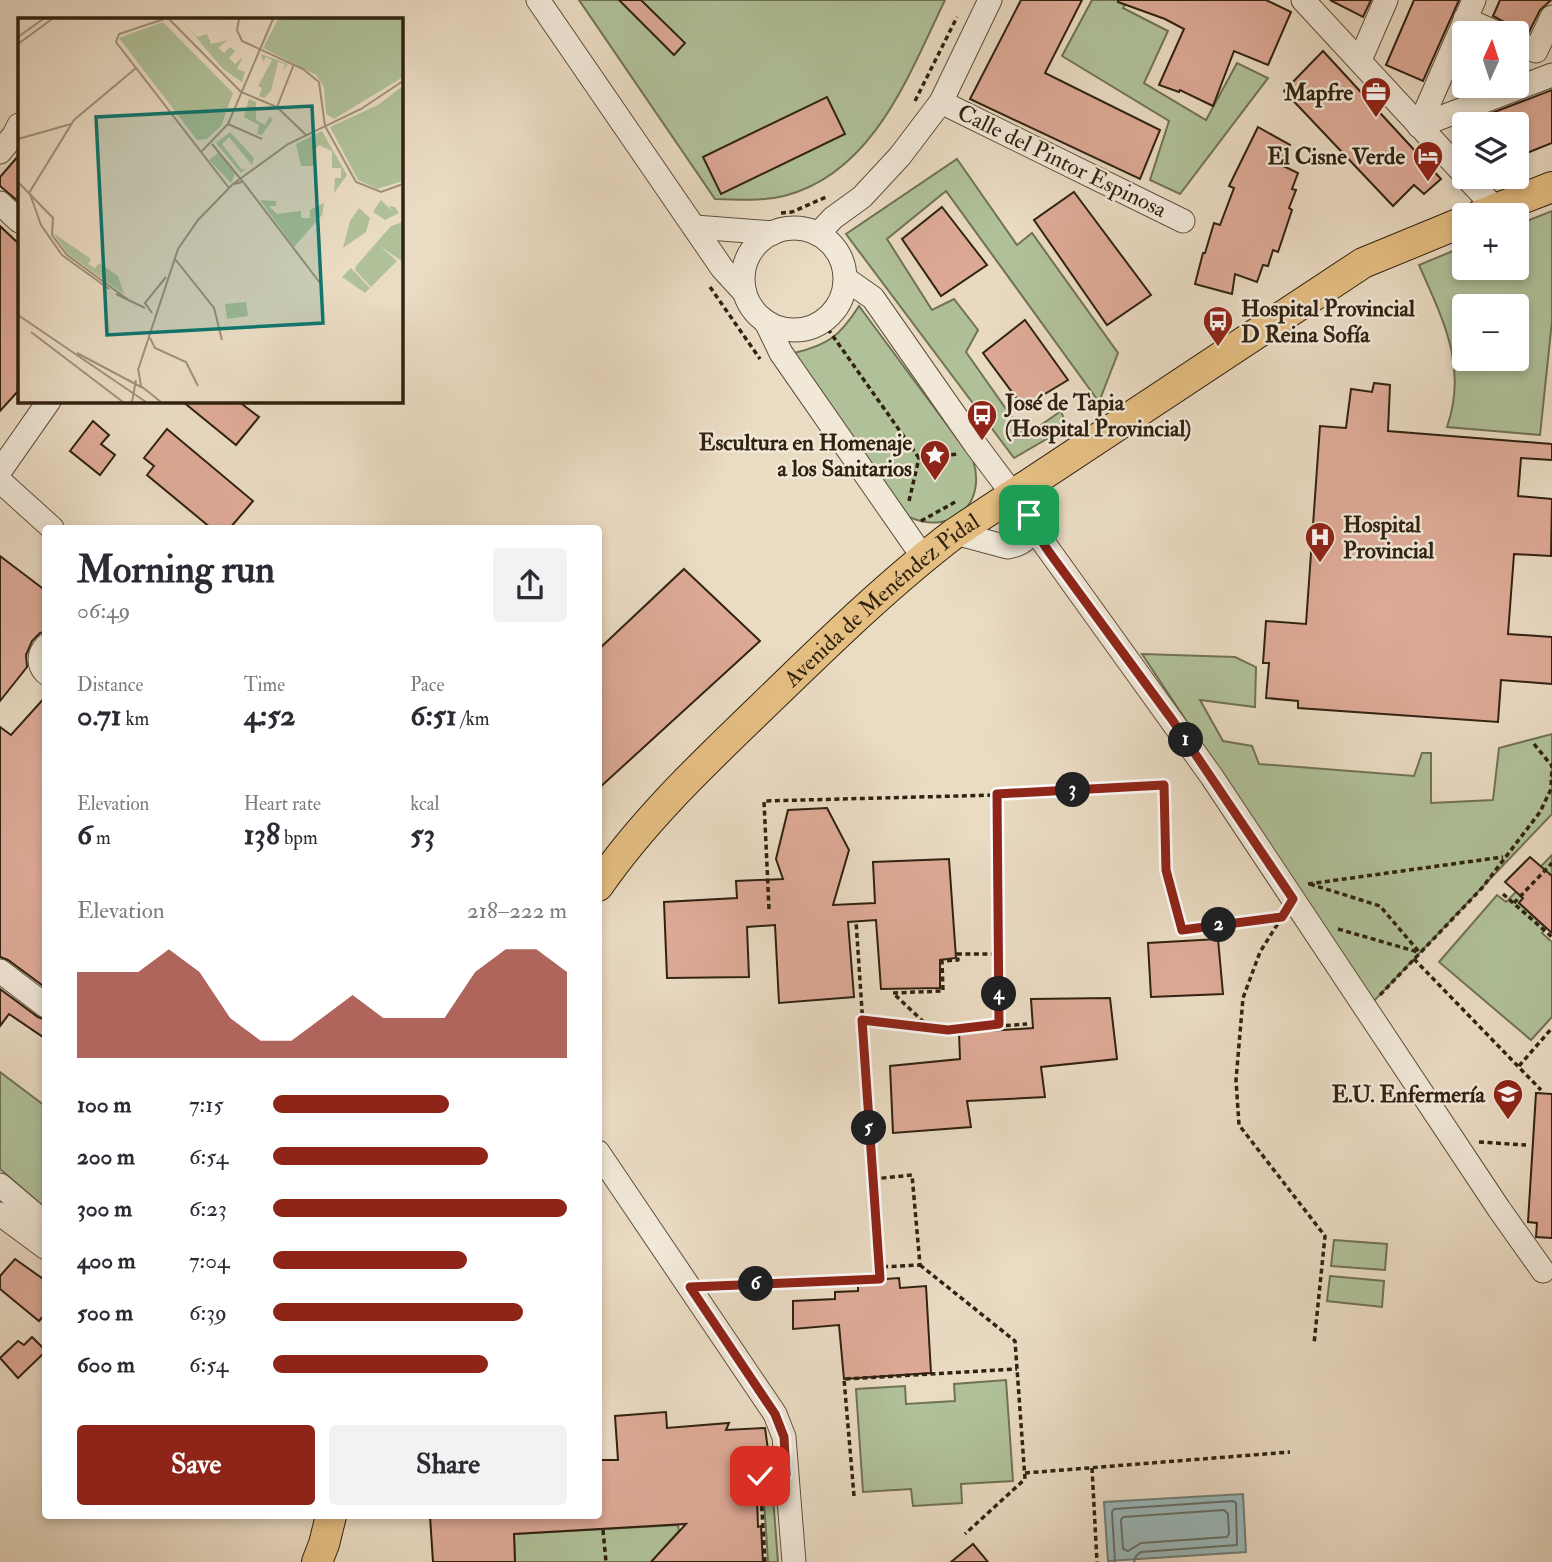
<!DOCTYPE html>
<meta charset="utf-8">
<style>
body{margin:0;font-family:"IM FELL Double Pica",serif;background:#f2f2f3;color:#2b2b33;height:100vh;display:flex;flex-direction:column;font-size:26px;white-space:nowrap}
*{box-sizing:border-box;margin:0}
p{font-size:23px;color:#7c7c81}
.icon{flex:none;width:38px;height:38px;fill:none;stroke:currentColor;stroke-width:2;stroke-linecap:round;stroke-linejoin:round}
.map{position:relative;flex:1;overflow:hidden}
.drawer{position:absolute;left:42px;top:525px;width:560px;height:994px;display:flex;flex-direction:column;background:#fff;border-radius:7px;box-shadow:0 4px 10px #0003}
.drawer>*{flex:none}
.needle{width:46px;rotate:3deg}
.fabs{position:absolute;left:1452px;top:21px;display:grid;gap:14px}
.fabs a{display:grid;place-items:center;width:77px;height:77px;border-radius:7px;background:#fff;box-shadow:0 4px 10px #0003;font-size:35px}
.pin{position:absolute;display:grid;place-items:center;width:60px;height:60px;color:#fff;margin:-30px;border-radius:14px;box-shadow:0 4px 10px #0006}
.km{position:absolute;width:35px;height:35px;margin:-18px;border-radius:50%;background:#222;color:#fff;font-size:19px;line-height:35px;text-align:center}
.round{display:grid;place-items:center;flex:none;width:74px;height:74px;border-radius:7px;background:#f2f2f3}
.head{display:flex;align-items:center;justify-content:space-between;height:119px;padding:0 35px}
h1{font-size:38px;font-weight:700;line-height:52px}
.stats{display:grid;grid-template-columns:repeat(3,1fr);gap:10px;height:119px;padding:7px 35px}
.stats div{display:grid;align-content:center}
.stats b{font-size:30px;font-weight:700}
.stats small{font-size:19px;font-weight:400}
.stats p{font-size:19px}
.chart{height:196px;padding:14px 35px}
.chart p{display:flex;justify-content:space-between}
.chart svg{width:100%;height:126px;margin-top:7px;fill:#8f2418;opacity:.7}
.cta{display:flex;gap:14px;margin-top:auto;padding:14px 35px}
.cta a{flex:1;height:80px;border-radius:7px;background:#8f2418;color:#fff;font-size:28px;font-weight:700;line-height:80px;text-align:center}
.cta a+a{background:#f2f2f3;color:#2b2b33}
ul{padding:0 35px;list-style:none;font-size:23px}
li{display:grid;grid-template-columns:112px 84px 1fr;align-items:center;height:52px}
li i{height:18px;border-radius:9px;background:#8f2418}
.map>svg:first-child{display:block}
.green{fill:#b0c199;stroke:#707255;stroke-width:2;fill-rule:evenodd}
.water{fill:#9ab9bb;stroke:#707d77;stroke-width:2}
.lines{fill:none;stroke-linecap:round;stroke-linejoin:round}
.shore{stroke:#656e66;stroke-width:2}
.building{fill:#deaa97;stroke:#302211;stroke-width:2}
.minor-casing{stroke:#5e503e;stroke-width:25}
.major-casing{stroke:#302211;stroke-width:32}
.path{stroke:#302211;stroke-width:3.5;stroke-dasharray:5 3.5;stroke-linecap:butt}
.minor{stroke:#f1e8d8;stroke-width:23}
.major{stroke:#e5be82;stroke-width:30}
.route-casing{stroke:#fff;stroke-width:14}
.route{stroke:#8f2418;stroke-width:9}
.labels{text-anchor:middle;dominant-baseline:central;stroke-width:5;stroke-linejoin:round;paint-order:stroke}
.poi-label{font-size:23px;font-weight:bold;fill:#302211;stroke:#f1e8d8;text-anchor:end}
.street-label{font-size:23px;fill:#302211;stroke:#f1e8d8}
.inset-road{fill:none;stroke:#a0917c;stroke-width:2}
.view{fill:#0f766e;fill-opacity:0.15;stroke:#0f766e;stroke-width:3.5}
.inset-edge{fill:none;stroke:#302211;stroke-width:3.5}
</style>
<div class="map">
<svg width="1552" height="1562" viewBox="0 0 1552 1562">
<rect width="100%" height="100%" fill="#eadbc3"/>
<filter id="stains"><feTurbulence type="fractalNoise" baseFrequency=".00286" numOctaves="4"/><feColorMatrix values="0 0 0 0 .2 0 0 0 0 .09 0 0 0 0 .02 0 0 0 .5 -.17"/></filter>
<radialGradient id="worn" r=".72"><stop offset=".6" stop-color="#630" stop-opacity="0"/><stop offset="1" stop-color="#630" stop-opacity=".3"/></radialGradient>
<g class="green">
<path d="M579 0H945C909 74 874 173 784 196 762 201 738 200 715 199Z"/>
<polygon points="1092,0 1127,0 1123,8 1168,31 1144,83 1206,120 1237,63 1268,78 1180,194 1150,180 1169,121 1062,56"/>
<polygon points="957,159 1017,245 1032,233 1118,353 1099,402 946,191 887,239 932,310 954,299 978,330 966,352 1025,436 1061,411 1067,427 1014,458 846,234"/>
<path d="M1552 211V321L1540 435 1447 427C1468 366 1443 320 1419 265L1465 246V268H1517V225ZM1465 306H1517V359H1465Z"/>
<path d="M859 306 973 460C987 504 952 536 909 517L794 353C828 345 840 336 859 306Z"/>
<polygon points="1142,654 1235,657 1256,667 1255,707 1200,700 1223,741 1252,746 1259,764 1414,776 1422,753 1431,753 1431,803 1493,800 1499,748 1552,734 1552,814 1373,1002"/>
<polygon points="1552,855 1552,875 1546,872 1519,903 1546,928 1542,933 1552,942 1552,1017 1531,1040 1439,962 1497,895 1506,902"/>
<polygon points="0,1072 45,1106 45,1208 0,1169"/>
<polygon points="1334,1240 1387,1244 1385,1270 1331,1266"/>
<polygon points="1330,1276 1384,1281 1382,1307 1327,1301"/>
<polygon points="1006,1380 1013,1481 961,1484 962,1503 913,1506 911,1489 863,1492 856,1389 905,1386 906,1404 955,1401 954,1384"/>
<polygon points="772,1484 778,1562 768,1562 763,1485"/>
<polygon points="678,1525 679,1531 651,1562 515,1562 514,1534"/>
</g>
<polygon class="water" points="1243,1494 1246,1552 1108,1561 1104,1502"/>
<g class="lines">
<g class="shore">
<polygon points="1224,1510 1228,1514 1229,1534 1227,1537 1141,1543 1128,1551 1123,1549 1121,1520 1123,1517"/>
<polyline points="1115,1562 1112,1512 1114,1509 1233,1501 1236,1503 1237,1545 1141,1552 1136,1556 1134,1562"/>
</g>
</g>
<g class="building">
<polygon points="619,0 641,0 685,43 674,55"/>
<polygon points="1021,0 1082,0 1045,73 1160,130 1140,179 970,99"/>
<polygon points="1118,0 1266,0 1291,12 1268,65 1234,51 1213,106 1180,90 1179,92 1159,85 1184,29 1165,19 1118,2"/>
<polygon points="1330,0 1371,0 1363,17"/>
<polygon points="1414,0 1459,0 1423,81 1386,65"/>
<polygon points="1500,0 1551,0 1540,10 1529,32 1517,28 1510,30 1508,24 1493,16"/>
<polygon points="1323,51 1441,179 1424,194 1414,185 1393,206 1284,91"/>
<polygon points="1552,90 1552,143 1517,157 1517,124 1463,124"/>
<polygon points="827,97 845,134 721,194 703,157"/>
<polygon points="1258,127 1290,145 1279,164 1298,173 1292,189 1296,190 1289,208 1292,210 1278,252 1273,250 1268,266 1263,265 1257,282 1235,274 1232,294 1195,284 1203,253 1205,253 1214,223 1220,225 1234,188 1229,186"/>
<polygon points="19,155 19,202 0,186 0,177"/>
<polygon points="1074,192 1151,295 1107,325 1034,220"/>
<polygon points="942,207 987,265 941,296 902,239"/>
<polygon points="0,226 19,244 19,390 0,411"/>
<polygon points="1025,320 1068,380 1023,407 983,353"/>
<polygon points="1374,383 1390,385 1388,431 1552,444 1552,460 1521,458 1518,496 1552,499 1551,556 1514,554 1508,634 1552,637 1552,684 1501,680 1498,722 1298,708 1298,701 1266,698 1269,663 1263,663 1266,621 1306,624 1320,426 1346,428 1351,389 1372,392"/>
<polygon points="182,401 238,401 259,417 236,445"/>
<polygon points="93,421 109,435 101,444 115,455 100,475 70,451"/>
<polygon points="167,429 253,501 230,528 211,528 147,475 154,466 144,458"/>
<polygon points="0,556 46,591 46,632 40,633 32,641 26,655 27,667 0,701"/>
<polygon points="684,569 760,641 598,789 598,650"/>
<polygon points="46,696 46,988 8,960 0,957 0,727 11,735"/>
<polygon points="827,808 849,850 833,905 875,903 873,862 949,859 956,958 940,960 940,988 881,989 876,920 848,922 854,997 779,1003 775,925 747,927 749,977 667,978 664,902 737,898 736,881 783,879 776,859 788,810"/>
<polygon points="1530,857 1552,876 1552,933 1519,903 1523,898 1505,882"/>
<polygon points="1218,939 1223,994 1151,997 1148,943"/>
<polygon points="0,989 38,1017 46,1020 46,1039 9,1014 0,1026"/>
<polygon points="1110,998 1117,1059 1041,1067 1045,1097 967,1101 971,1127 893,1133 890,1066 960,1059 959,1033 1033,1028 1031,999"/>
<polygon points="1536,1093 1552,1094 1552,1238 1536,1237 1537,1223 1528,1222"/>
<polygon points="15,1259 46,1281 46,1313 39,1321 0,1289 0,1276"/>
<polygon points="899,1278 900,1288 926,1286 931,1373 844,1379 839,1325 793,1329 793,1301 835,1299 835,1292 858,1291 858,1281"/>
<polygon points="32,1337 46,1351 18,1378 0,1358 18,1341 24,1345"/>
<polygon points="666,1412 667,1428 729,1423 726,1430 765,1428 771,1471 756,1470 758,1527 761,1526 763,1562 651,1562 686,1524 514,1534 515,1562 433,1562 430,1516 598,1516 598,1460 618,1460 615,1416"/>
<polygon points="973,1544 988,1562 951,1562"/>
</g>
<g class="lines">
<g class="minor-casing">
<g id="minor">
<polyline points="538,0 722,268 744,292"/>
<polyline points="1303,0 1465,175"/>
<polyline points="1465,19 1497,33"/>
<polyline points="1517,42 1536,51 1552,17"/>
<polyline points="1360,60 1386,0"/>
<polyline points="941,102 1183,221"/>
<polyline points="1419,126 1552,75"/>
<polyline points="1419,126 1474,0"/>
<polyline points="0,152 14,135 19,125"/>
<polyline points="1466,177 1496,209"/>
<polyline points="0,203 19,221"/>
<polyline points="695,227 773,233"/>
<circle cx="794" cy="279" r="51"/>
<polyline points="818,234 833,218 862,197 900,156 941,102 990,0"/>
<path d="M846 279 873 298 975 444 1032 520C1034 536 1022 545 1007 547L955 533"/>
<polyline points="766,322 781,353 923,557"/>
<polyline points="0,471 49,401"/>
<polyline points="0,481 52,528"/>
<polyline points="1033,528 1212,777 1499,1209 1543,1271"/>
<path d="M46 646C38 655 38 665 46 673"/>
<polyline points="0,971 46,1006"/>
<polyline points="598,1152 775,1414 784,1437 794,1562"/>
<polyline points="0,1185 46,1224"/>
<polyline points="0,1214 46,1248"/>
</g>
</g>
<g class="major-casing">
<g id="major">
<polyline points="1480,215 1552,187"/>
<path id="s1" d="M598 886C645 818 706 761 765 704 826 645 887 585 955 533L1363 263 1465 221"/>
<polyline points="317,1562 324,1544 331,1516"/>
</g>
</g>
<g class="path">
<polyline points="915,101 957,17"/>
<polyline points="781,213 792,212 826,197"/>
<polyline points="710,287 760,359"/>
<polyline points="823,322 919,458"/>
<polyline points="909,501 919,458 958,454"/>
<polyline points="921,521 957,501"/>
<polyline points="1534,744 1552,766 1551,787"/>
<polyline points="997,795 999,1025"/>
<polyline points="1308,884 1503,857"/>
<polyline points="1310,884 1380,906 1420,953"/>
<polyline points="1503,894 1552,937"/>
<polyline points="1514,903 1552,863"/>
<polyline points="769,909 764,801 997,795 1164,785 1166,870 1182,930 1280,917"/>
<polyline points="1282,917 1260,952 1243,998 1236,1080 1239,1125 1325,1236 1314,1344"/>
<polyline points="1338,929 1418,952"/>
<polyline points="1414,959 1541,1090"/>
<polyline points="1380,995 1482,888 1540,812 1552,787"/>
<polyline points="862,1020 948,1030 1027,1024"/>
<polyline points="930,1028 893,993 943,991 942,961 958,960 957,954 998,954"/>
<polyline points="1519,1066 1552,1028"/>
<polyline points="1479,1142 1526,1145"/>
<polyline points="873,1179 912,1175 920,1265 879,1267"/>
<polyline points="920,1265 1015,1341 1025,1479 965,1534"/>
<polyline points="712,1286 880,1279 856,921"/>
<polyline points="1092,1468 1097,1562"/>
<polyline points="1025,1473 1290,1452"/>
<polyline points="854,1496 844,1379 1017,1369"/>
<polyline points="603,1530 606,1562"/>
<polyline points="765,1562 760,1476 769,1476"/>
</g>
<use href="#minor" class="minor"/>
<use href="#major" class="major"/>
</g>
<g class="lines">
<g class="route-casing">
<polyline id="route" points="760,1476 786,1475 784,1437 775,1414 690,1287 880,1279 862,1020 948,1030 999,1024 997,794 1164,785 1166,870 1182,930 1282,917 1293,899 1173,721 1049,552 1033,528 1029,515"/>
</g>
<use href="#route" class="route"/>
</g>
<defs>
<g id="office-pin" transform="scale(1.575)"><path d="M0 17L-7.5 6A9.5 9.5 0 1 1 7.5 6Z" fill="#8f2418" stroke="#f1e8d8"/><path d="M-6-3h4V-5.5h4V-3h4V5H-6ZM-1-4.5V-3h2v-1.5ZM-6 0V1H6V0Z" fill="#fff"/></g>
<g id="hotel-pin" transform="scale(1.575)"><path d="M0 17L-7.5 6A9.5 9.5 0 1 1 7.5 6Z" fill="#8f2418" stroke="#f1e8d8"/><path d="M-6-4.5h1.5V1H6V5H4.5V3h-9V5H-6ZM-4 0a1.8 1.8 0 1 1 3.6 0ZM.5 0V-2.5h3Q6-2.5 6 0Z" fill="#fff"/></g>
<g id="bus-pin" transform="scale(1.575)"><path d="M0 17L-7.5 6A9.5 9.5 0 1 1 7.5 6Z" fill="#8f2418" stroke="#f1e8d8"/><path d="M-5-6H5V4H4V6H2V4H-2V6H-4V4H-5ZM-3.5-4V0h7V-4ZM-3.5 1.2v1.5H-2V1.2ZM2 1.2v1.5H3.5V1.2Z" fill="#fff"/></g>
<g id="sight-pin" transform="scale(1.575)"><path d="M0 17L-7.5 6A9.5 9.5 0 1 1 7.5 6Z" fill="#8f2418" stroke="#f1e8d8"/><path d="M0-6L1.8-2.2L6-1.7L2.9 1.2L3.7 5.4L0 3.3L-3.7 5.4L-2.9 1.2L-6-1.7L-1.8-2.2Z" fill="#fff"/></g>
<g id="hospital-pin" transform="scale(1.575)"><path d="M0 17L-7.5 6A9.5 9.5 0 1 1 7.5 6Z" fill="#8f2418" stroke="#f1e8d8"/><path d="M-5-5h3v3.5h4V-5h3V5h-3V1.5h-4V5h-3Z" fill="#fff"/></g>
<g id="university-pin" transform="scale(1.575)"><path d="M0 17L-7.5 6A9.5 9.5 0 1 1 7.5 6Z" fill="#8f2418" stroke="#f1e8d8"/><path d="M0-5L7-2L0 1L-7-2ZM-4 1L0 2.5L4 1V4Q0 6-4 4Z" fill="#fff"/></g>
</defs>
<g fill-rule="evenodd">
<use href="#office-pin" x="1376" y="92"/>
<use href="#hotel-pin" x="1428" y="156"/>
<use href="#bus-pin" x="1218" y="321"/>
<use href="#bus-pin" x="982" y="415"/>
<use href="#sight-pin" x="935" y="455"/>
<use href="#hospital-pin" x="1320" y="537"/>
<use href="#university-pin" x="1508" y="1094"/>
</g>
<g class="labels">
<g class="poi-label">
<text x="1353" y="92">Mapfre</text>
<text x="1405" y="156">El Cisne Verde</text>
<text x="1241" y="308" text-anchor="start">Hospital Provincial<tspan x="1241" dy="26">D Reina Sofía</tspan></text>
<text x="1005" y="402" text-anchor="start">José de Tapia<tspan x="1005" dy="26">(Hospital Provincial)</tspan></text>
<text x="912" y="442">Escultura en Homenaje<tspan x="912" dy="26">a los Sanitarios</tspan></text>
<text x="1343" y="524" text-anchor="start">Hospital<tspan x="1343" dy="26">Provincial</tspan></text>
<text x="1485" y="1094">E.U. Enfermería</text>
</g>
<g class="street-label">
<text transform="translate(1062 161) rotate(26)">Calle del Pintor Espinosa</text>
<text stroke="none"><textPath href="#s1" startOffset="404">Avenida de Menéndez Pidal</textPath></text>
</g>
</g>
<g transform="translate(18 18)">
<rect width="385" height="385" fill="#eadbc3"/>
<path d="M260 1H385V59L316 101 308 96 306 69 298 57 245 30ZM145 4 215 75 203 108 189 121 179 122 101 20ZM166 5 179 19 189 16 193 26 210 22 200 30 206 35 212 29 217 33 211 40 217 46 225 39 219 51 227 54 224 64 205 51ZM243 36 270 46 265 52 267 46 260 44 253 73 246 80 241 78 244 70 240 68 254 42 248 39 245 44ZM385 68V163L359 171 340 162 312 109 360 87ZM231 81 238 84V102L247 107 251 99 255 101 244 117 239 116 241 107 226 99ZM304 113 329 157 316 175 317 160H323V150H314V133L301 127 296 133V148H283L278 126ZM212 114 236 140 234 147 211 119 204 126 224 152 229 149 223 155 198 125ZM200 135 217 156 213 165 191 142ZM242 182 258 183V188H251L259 196 283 193V200H292V192L306 185 304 197 276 229ZM363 182 374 193 371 188 377 189 381 195 367 202 355 194ZM341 190 352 200 348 214 325 230 332 203ZM385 204V244L362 228 379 243 353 269 337 252 338 248 373 208ZM35 215 73 241 70 246 77 250 81 245 100 258 106 276 50 236ZM333 250 352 270 347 275 324 259ZM228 284 230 298 209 301 207 286Z" fill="#b0c199"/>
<path class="inset-road" d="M146 1 101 16 98 24 211 170M151 1 223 74 259 89 288 117M221 1 219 12 224 23 285 51 301 64 307 108 338 164 363 174 385 166M0 19 25 1M0 26 34 1M259 89 276 46M210 106 244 121M0 121 53 106M194 126 225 164 216 166M184 133 210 106 255 1M0 164 35 200 34 217 49 237 112 283M226 165 302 265M11 175 56 102 118 50M12 176 23 207 44 237 91 271M157 241 196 290 204 322M98 276 127 290M134 295 127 285 148 259M0 297 128 384M13 314 105 384M132 320 137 330 168 344 180 368M59 335 125 370M120 350 123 368 143 384M120 352 160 231 180 202 215 166 270 126 343 91 385 63M114 384 118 362"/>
<path class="view" d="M294 88 305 305 89 317 78 99Z"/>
<rect width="385" height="385" class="inset-edge"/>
</g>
<rect width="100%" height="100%" filter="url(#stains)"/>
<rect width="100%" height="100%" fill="url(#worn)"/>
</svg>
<div class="fabs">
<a><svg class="needle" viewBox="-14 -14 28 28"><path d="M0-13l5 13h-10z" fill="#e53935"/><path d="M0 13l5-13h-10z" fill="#7c7c81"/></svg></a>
<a><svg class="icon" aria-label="layers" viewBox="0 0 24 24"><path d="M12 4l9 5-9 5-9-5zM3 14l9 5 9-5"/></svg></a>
<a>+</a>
<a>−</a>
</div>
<div class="pin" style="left:1029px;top:515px;background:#1e9e55"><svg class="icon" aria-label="arrive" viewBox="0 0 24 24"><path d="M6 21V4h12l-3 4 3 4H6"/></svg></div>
<div class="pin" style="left:760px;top:1476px;background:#d93025"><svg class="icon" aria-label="check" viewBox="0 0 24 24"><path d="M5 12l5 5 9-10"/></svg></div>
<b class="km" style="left:1186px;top:740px">1</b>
<b class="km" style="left:1219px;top:925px">2</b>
<b class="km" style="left:1073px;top:790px">3</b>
<b class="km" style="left:999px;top:994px">4</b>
<b class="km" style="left:869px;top:1128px">5</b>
<b class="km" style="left:756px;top:1284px">6</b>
<section class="drawer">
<div class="head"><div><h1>Morning run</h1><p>06:49</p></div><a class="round"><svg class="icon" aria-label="share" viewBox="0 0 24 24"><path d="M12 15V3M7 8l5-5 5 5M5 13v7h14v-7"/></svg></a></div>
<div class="stats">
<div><p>Distance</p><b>0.71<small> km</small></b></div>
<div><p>Time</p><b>4:52</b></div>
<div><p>Pace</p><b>6:51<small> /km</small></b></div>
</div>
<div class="stats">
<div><p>Elevation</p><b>6<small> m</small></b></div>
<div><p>Heart rate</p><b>138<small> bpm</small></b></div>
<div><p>kcal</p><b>53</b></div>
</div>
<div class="chart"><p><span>Elevation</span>218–222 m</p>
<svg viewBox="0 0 160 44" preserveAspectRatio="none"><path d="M0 44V14L10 14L20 14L30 6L40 14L50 30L60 38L70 38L80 30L90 22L100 30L110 30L120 30L130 14L140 6L150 6L160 14V44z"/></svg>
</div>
<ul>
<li><b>100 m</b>7:15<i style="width:60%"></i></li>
<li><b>200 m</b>6:54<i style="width:73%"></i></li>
<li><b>300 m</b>6:23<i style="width:100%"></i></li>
<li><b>400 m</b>7:04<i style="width:66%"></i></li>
<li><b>500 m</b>6:39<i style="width:85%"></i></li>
<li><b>600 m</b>6:54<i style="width:73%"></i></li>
</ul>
<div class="cta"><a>Save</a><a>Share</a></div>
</section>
</div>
